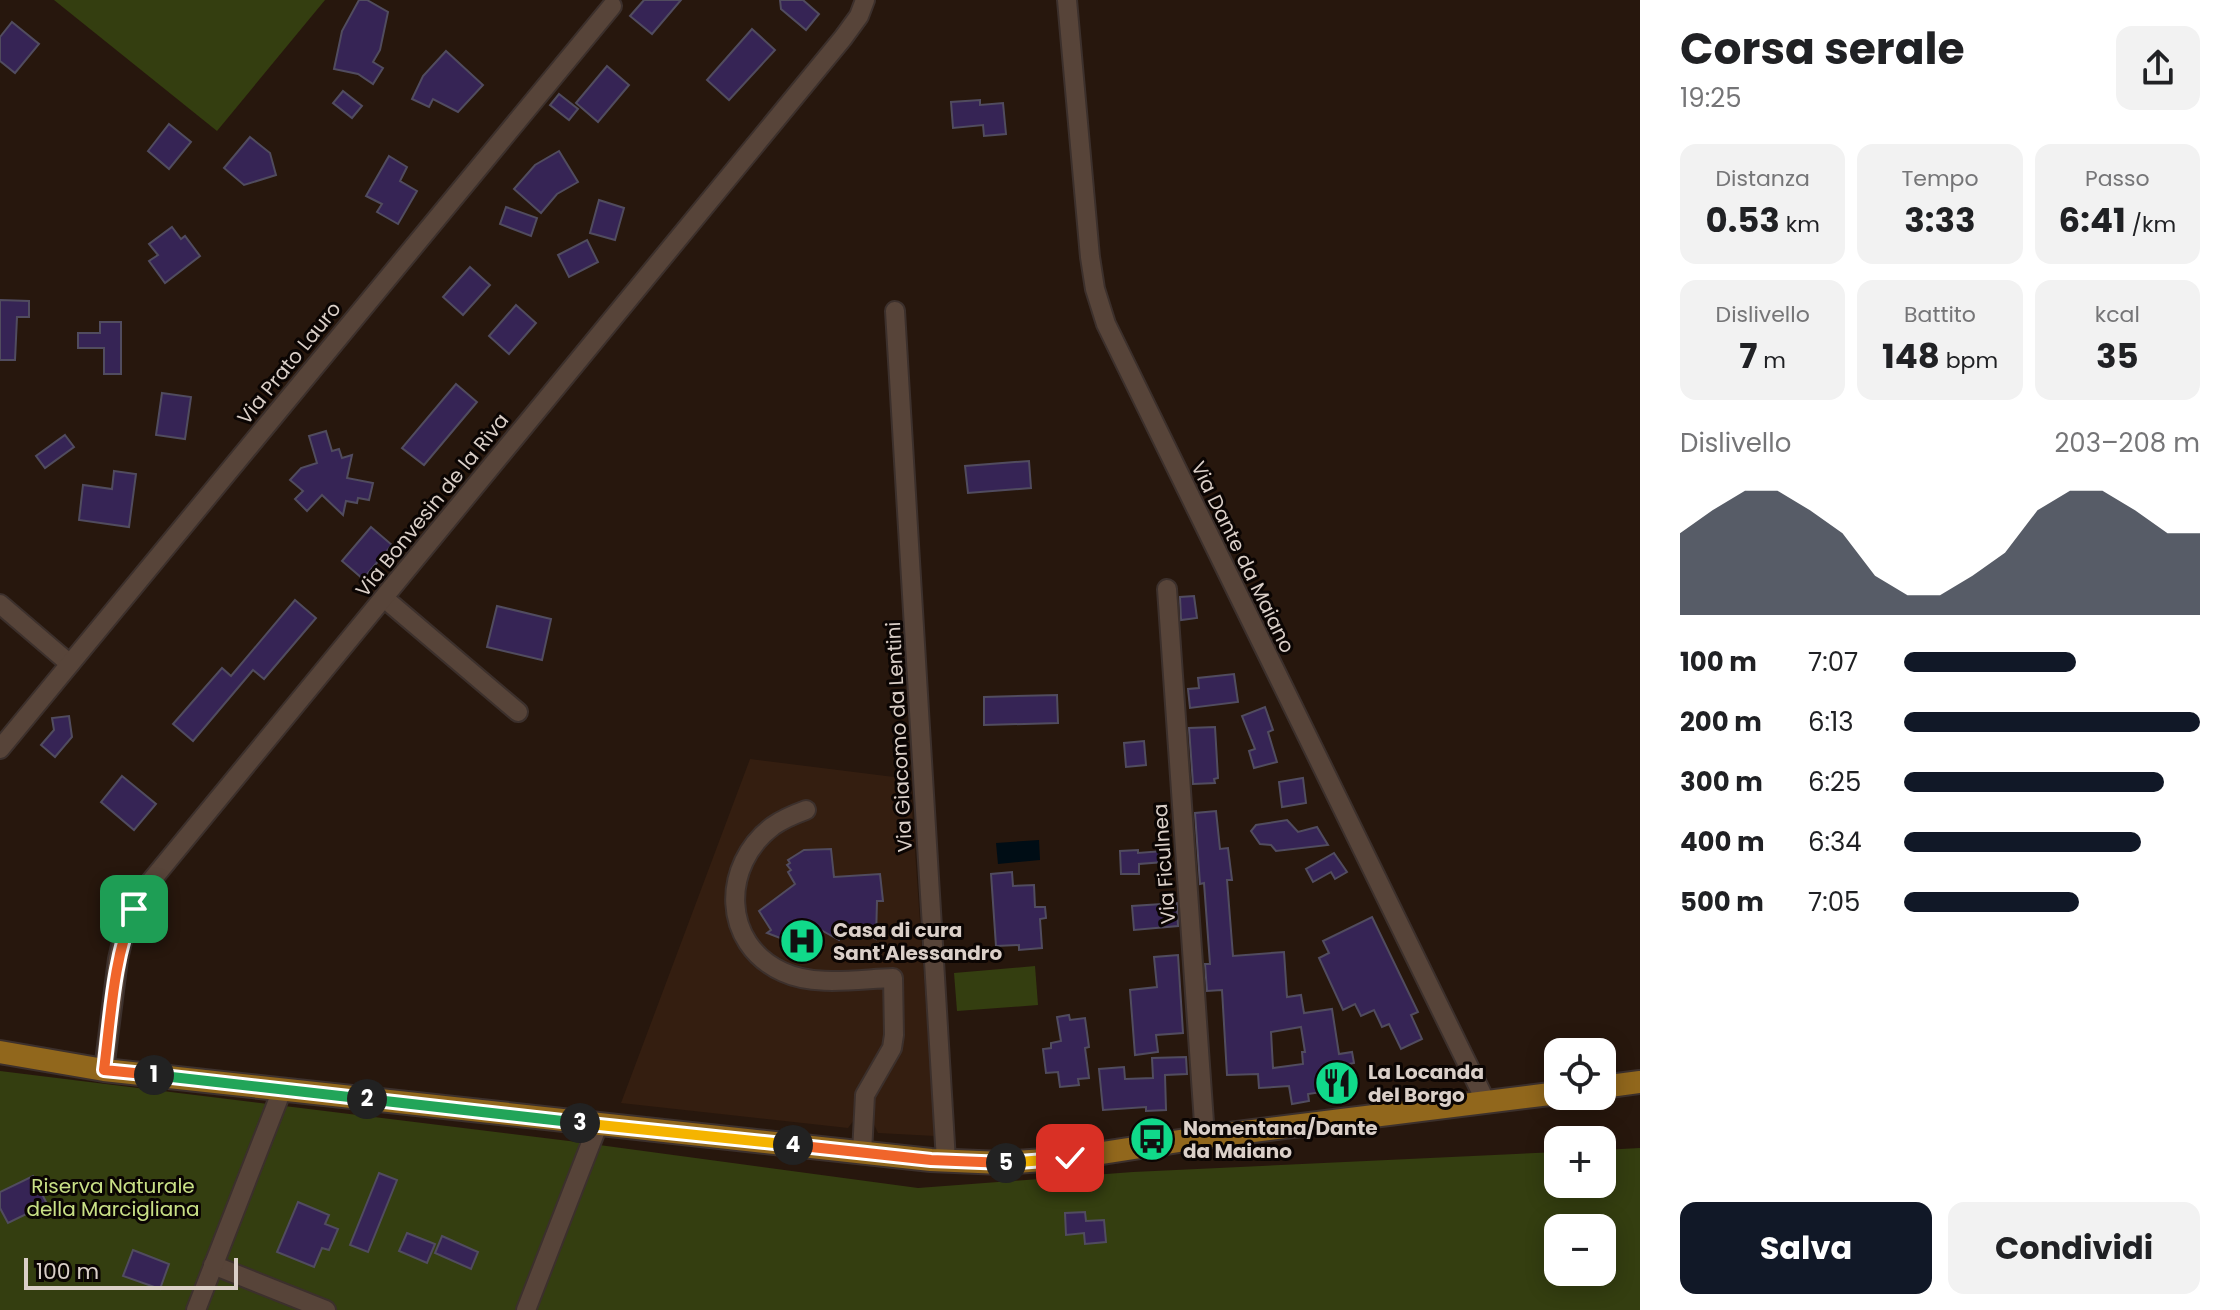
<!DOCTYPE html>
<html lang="it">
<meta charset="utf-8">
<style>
body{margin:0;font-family:Poppins,sans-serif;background:#f2f2f2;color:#202124;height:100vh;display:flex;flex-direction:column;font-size:30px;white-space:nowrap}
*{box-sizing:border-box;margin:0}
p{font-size:26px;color:#757577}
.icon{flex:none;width:44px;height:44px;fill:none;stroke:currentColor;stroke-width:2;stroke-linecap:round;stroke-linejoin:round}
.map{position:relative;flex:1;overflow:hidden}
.sheet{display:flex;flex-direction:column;background:#fff;width:600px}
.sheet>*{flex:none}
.tools{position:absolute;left:1544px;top:1038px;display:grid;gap:16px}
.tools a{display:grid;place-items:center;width:72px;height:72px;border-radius:16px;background:#fff;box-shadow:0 4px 20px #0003;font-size:40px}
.scale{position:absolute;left:24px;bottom:20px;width:214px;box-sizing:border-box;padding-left:8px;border:4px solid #dacfc8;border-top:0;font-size:22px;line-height:28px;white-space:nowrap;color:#dacfc8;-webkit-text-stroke:6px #0b0503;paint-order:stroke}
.pin{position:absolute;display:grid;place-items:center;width:68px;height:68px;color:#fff;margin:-34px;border-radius:16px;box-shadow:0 4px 12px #0006}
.km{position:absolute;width:40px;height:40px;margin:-20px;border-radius:50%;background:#222;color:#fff;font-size:22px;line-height:40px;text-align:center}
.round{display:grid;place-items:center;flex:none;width:84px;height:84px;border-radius:16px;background:#f2f2f2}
.headline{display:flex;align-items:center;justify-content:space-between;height:136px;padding:0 40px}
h1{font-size:44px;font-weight:700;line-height:60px}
.stats{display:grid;grid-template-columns:repeat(3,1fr);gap:12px;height:136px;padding:8px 40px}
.stats div{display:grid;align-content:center;border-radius:16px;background:#f2f2f2;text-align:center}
.stats b{font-size:34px;font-weight:700}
.stats small{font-size:22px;font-weight:400}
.stats p{font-size:22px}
.chart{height:224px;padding:16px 40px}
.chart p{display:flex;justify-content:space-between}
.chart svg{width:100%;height:144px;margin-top:8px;fill:#111827;opacity:.7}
.action{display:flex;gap:16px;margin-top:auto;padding:16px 40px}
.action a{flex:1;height:92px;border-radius:16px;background:#111827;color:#fff;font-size:32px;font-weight:700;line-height:92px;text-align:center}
.action a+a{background:#f2f2f2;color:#202124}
ul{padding:0 40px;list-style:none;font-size:26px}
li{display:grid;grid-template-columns:128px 96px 1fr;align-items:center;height:60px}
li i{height:20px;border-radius:10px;background:#111827}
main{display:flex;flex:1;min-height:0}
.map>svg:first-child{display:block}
.built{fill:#341e10}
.green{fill:#343e10;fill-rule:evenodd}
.water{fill:#000d15}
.building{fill:#362455;stroke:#514c5f;stroke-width:2;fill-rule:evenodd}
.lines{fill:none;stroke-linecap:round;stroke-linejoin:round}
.minor-casing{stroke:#3c302c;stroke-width:22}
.major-casing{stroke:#3c302c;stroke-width:26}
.minor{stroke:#574439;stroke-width:18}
.major{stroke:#91671c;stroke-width:22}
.split-1-casing{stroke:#fff;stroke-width:16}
.split-2-casing{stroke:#fff;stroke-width:16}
.split-3-casing{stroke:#fff;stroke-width:16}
.split-4-casing{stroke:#fff;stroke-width:16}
.split-5-casing{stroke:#fff;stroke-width:16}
.split-6-casing{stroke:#fff;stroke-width:16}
.split-1{stroke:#f0652b;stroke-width:10}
.split-2{stroke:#22a559;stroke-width:10}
.split-3{stroke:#22a559;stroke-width:10}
.split-4{stroke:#f5b400;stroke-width:10}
.split-5{stroke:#f0652b;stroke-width:10}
.split-6{stroke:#f5b400;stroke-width:10}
.labels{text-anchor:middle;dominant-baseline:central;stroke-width:6;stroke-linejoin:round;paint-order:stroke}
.street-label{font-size:20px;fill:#dacfc8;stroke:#0b0503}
.poi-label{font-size:20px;font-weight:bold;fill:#dacfc8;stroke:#0b0503;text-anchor:start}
.park-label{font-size:20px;fill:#c9e086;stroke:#0b0503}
</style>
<main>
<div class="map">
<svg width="1640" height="1310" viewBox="0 0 1640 1310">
<rect width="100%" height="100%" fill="#27170d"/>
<polygon class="built" points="750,759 910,779 935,1136 878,1133 870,1116 857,1116 848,1128 621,1103"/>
<g class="green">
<polygon points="54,0 325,0 217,131"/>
<polygon points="1035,966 1038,1005 957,1011 954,973"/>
<path d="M0 1071 577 1142 918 1188 1133 1172 1558 1152V1184H1602V1150L1640 1148V1310H0ZM1558 1228H1602V1272H1558Z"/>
</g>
<polygon class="water" points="1039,840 1040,860 998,864 996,843"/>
<g class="building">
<polygon points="359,0 367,0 388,12 380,50 373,62 383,68 373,84 358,74 334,69 342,31"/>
<polygon points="644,0 681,0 652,34 630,16"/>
<polygon points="780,0 803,0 819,14 806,30 781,9"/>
<polygon points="12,22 39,44 15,73 0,61 0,37"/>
<polygon points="752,29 775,50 729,100 707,80"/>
<polygon points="446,51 483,85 458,112 433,99 429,107 412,99 423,76"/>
<polygon points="607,66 629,85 598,122 576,103"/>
<polygon points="343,91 362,106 352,118 333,103"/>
<polygon points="559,94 578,109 569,120 550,105"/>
<polygon points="980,100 980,105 1003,103 1006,134 984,136 983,125 953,128 951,102"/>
<polygon points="169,124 191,142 169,169 148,151"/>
<polygon points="250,137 270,153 276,175 244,185 224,168"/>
<polygon points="559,151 578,182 557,194 541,213 514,189 535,165"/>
<polygon points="389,156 407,167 400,181 417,191 398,224 377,212 382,204 366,196"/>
<polygon points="599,200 624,208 615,240 590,233"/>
<polygon points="506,207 537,218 531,236 500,224"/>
<polygon points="172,227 181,239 185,236 200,256 165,283 149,261 158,255 149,244"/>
<polygon points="587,240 598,262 569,277 558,255"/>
<polygon points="470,267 490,285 463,315 443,297"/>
<polygon points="0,300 29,301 29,317 17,317 15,360 0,360"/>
<polygon points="516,305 536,323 509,354 489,336"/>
<polygon points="100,322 121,322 121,374 104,374 104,348 78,348 78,333 100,333"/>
<polygon points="456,384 477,402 424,465 402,448"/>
<polygon points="162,393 191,397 185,439 156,435"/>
<polygon points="326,431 332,451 339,449 342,458 352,455 347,478 373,483 369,500 358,498 357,503 346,501 343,515 322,495 307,511 295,499 303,491 290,480 301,468 317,463 309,436"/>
<polygon points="65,435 74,447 45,468 36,456"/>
<polygon points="1029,461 1031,488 968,493 965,466"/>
<polygon points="114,471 136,474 129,527 79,520 83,485 112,489"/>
<polygon points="371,527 392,545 363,579 342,561"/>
<polygon points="1194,596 1197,618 1181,620 1180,597"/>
<polygon points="295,600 316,618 264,679 253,670 193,741 173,724 222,668 231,676"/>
<polygon points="497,606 551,619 542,660 487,647"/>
<polygon points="1234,674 1238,702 1190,708 1188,689 1199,688 1198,678"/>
<polygon points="1057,695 1058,723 984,725 984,697"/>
<polygon points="1265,707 1273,730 1268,732 1277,762 1254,768 1249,751 1255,749 1242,716"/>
<polygon points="69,716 72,737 55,757 41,745 54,730 52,718"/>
<polygon points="1215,727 1218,778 1214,779 1215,783 1193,784 1189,728"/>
<polygon points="1144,741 1146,765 1126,767 1124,743"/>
<polygon points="122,776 156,804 134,830 101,802"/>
<polygon points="1303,778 1306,803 1282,807 1279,782"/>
<path d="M1216 811 1220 849 1228 848 1232 880H1227L1233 956 1284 952 1287 997 1301 995 1304 1013 1332 1009 1339 1054 1352 1052 1354 1063 1339 1066 1342 1089 1308 1094 1309 1101 1292 1104 1289 1086 1259 1088 1258 1074 1227 1075 1222 990 1207 991 1205 964H1210L1204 883 1200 884 1195 813ZM1301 1027 1305 1052H1302L1303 1064 1273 1068 1271 1032Z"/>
<polygon points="1287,820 1298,832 1317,827 1328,845 1276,851 1271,845 1260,844 1251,831 1256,825"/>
<polygon points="831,849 834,877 880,874 883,901 877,901 876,939 848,925 839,940 803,920 793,936 791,936 788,941 767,933 771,930 759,911 795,884 788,872 791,870 787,865 790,863 788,860 804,850"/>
<polygon points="1138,850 1138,853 1163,851 1164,862 1139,864 1139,874 1121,874 1120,851"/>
<polygon points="1334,853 1347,872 1335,879 1331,872 1313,882 1306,869"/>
<polygon points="1012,872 1013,886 1034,885 1035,907 1045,907 1046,918 1040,919 1042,948 1019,950 1019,945 996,946 991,874"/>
<polygon points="1177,903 1178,926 1134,930 1132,906"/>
<polygon points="1372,917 1418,1012 1411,1015 1422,1039 1401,1049 1389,1024 1382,1027 1374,1010 1361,1016 1355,1004 1343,1010 1319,958 1329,953 1323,941"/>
<polygon points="1178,955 1183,1033 1156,1035 1158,1052 1135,1055 1130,990 1157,987 1154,957"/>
<polygon points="1069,1015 1070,1020 1085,1018 1089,1047 1085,1048 1089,1078 1078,1079 1079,1085 1060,1087 1058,1072 1046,1073 1043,1049 1051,1048 1051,1043 1061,1041 1057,1017"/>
<polygon points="1186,1057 1187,1074 1165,1075 1166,1110 1146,1111 1146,1107 1103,1110 1099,1069 1124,1067 1125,1079 1153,1078 1152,1058"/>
<polygon points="379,1173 397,1180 368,1252 350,1245"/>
<polygon points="33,1176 47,1204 8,1223 0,1208 0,1192"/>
<polygon points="298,1202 329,1215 325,1224 338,1229 329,1250 322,1248 314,1267 277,1252"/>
<polygon points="1085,1212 1086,1221 1104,1220 1106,1242 1085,1244 1084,1233 1066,1235 1065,1213"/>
<polygon points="407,1233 435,1244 427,1263 399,1251"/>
<polygon points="442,1236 478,1252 471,1269 435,1253"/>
<polygon points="133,1250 169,1264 160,1289 123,1276"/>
</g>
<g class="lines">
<g class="minor-casing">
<g id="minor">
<polyline points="1067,0 1090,257 1095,289 1106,324 1486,1102"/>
<polyline points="895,311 946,1161"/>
<polyline points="1167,589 1205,1137"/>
<polyline points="384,598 518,712"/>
<polyline points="0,604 70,664"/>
<polyline points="0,749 612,6"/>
<path d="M806 810C795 814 783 819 773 826 721 865 721 944 783 972 815 987 859 979 893 978L894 1035 892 1048 865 1095 862 1153"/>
<polyline points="104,1070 118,959 124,933 134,909 151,881 843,38 859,16 865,0"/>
<polyline points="213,1265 326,1310"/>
<polyline points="196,1310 282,1090"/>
<polyline points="526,1310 598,1125"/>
</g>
</g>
<g class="major-casing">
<g id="major">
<polyline points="0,1052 104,1070 931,1160 1002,1163 1070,1158 1205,1137 1558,1093"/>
<polyline points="1602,1087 1640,1082"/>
</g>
</g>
<use href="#minor" class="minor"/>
<use href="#major" class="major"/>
</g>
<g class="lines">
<g class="split-1-casing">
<path id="split-1" d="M134 909C113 960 111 1016 104 1070L154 1075"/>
</g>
<g class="split-2-casing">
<polyline id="split-2" points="154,1075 367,1099"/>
</g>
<g class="split-3-casing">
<polyline id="split-3" points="367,1099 580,1123"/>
</g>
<g class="split-4-casing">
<polyline id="split-4" points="580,1123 793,1145"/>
</g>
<g class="split-5-casing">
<polyline id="split-5" points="793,1145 931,1160 1006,1163"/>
</g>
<g class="split-6-casing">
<polyline id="split-6" points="1006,1163 1070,1158"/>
</g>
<use href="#split-1" class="split-1"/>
<use href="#split-2" class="split-2"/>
<use href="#split-3" class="split-3"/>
<use href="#split-4" class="split-4"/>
<use href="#split-5" class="split-5"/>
<use href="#split-6" class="split-6"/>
</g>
<defs>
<g id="hospital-disc" transform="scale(2.3)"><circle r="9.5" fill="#10d98a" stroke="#0b0503"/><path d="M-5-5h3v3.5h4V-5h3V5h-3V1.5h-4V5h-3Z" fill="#111"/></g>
<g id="restaurant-disc" transform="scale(2.3)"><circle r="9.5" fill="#10d98a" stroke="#0b0503"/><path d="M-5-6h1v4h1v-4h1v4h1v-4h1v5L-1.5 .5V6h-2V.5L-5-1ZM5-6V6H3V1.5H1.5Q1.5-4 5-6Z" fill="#111"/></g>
<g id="bus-disc" transform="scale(2.3)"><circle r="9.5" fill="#10d98a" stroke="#0b0503"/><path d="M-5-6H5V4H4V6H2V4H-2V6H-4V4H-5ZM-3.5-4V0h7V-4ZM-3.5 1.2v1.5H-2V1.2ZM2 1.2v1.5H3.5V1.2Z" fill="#111"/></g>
</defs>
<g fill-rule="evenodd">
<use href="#hospital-disc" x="802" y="941"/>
<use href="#restaurant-disc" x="1337" y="1083"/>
<use href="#bus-disc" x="1152" y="1139"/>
</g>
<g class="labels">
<g class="street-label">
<text transform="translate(289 363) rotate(-51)">Via Prato Lauro</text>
<text transform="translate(432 505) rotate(-51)">Via Bonvesin de la Riva</text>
<text transform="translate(1243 557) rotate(64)">Via Dante da Maiano</text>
<text transform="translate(899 737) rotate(-93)">Via Giacomo da Lentini</text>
<text transform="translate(1164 864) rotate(-94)">Via Ficulnea</text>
</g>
<g class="poi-label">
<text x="833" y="930">Casa di cura<tspan x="833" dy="23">Sant'Alessandro</tspan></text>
<text x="1368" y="1072">La Locanda<tspan x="1368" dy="23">del Borgo</tspan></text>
<text x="1183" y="1128">Nomentana/Dante<tspan x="1183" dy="23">da Maiano</tspan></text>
</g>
<g class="park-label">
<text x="113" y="1186">Riserva Naturale<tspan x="113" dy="23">della Marcigliana</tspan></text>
</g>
</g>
</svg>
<div class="tools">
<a><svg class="icon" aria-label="locate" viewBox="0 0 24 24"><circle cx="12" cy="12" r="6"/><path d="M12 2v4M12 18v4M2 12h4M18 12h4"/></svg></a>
<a>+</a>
<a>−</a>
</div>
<div class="scale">100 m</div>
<div class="pin" style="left:134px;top:909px;background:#1e9e55"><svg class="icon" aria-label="arrive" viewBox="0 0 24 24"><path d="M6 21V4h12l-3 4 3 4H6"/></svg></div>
<div class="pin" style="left:1070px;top:1158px;background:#d93025"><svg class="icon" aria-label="check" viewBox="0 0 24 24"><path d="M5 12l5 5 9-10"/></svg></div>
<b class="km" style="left:154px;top:1075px">1</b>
<b class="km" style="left:367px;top:1099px">2</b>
<b class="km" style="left:580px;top:1123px">3</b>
<b class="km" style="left:793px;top:1145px">4</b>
<b class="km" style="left:1006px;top:1163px">5</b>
</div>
<section class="sheet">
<div class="headline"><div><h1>Corsa serale</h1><p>19:25</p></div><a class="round"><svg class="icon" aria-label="share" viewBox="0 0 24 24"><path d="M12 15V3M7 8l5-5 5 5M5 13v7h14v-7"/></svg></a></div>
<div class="stats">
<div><p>Distanza</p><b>0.53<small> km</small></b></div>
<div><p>Tempo</p><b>3:33</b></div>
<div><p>Passo</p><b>6:41<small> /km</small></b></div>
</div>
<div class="stats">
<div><p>Dislivello</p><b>7<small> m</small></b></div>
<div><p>Battito</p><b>148<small> bpm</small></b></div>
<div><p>kcal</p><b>35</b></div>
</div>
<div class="chart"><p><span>Dislivello</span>203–208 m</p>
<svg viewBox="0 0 160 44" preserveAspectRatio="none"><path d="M0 44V19L10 12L20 6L30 6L40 12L50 19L60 32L70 38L80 38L90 32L100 25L110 12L120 6L130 6L140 12L150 19L160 19V44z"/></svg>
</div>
<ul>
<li><b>100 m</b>7:07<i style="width:58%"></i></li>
<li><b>200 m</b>6:13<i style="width:100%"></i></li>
<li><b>300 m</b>6:25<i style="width:88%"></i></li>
<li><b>400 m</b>6:34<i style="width:80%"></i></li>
<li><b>500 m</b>7:05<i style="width:59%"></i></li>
</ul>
<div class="action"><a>Salva</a><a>Condividi</a></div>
</section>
</main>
